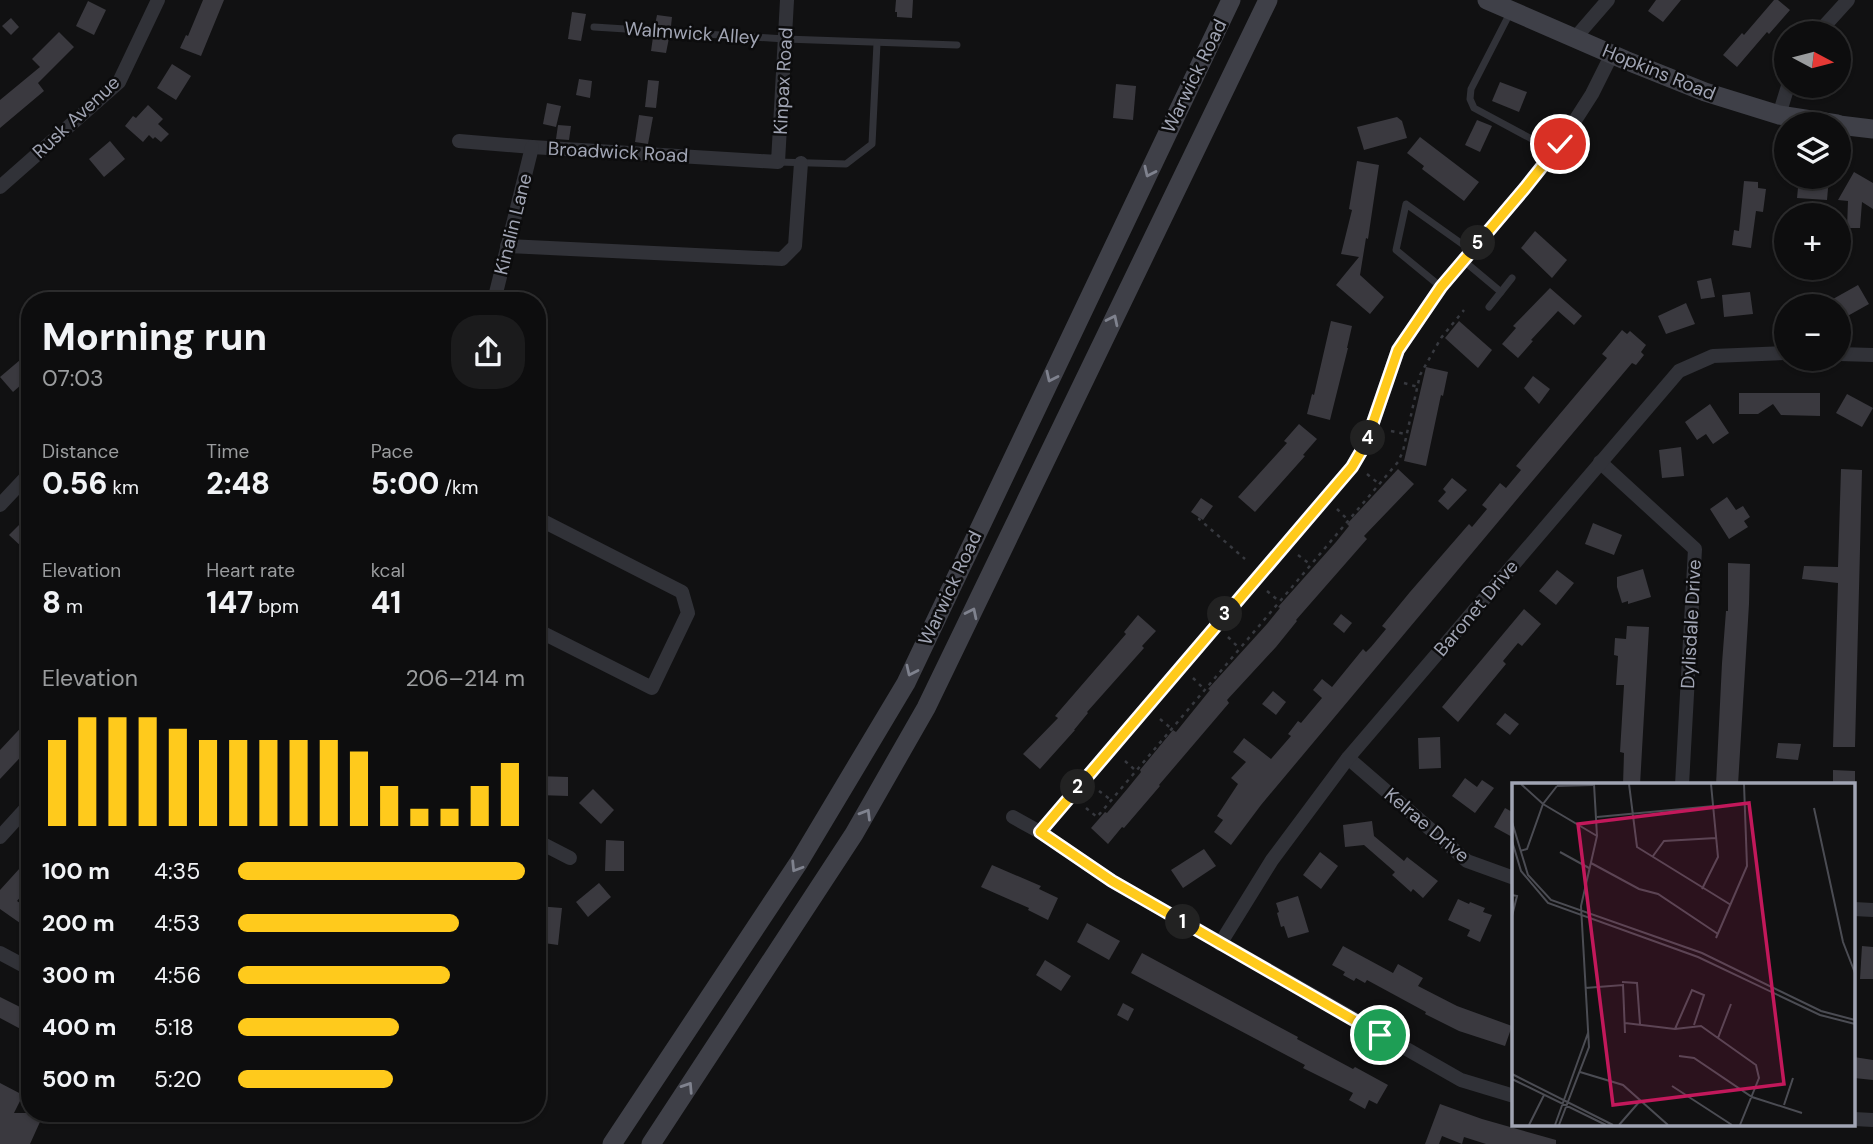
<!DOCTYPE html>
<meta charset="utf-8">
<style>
body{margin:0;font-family:"DM Sans",sans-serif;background:#1b1b1c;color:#f1f3f6;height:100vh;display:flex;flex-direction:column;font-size:26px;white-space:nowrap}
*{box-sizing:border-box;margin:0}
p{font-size:23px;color:#9a9c9e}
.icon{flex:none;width:38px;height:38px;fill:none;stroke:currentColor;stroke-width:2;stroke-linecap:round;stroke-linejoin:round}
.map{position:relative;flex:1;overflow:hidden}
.drawer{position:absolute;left:21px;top:292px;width:525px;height:830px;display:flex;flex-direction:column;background:#0d0d0e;border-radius:28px;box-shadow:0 2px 5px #0004,0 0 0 2px #2d2d2e}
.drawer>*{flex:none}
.needle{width:46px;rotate:97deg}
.buttons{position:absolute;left:1774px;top:21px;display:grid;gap:14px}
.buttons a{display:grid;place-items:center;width:77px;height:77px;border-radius:50%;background:#0d0d0e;box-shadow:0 2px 5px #0004,0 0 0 2px #2d2d2e;font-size:35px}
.pin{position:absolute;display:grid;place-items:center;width:60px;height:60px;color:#fff;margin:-30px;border:4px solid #fff;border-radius:50%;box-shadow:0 2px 7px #0007}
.km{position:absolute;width:35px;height:35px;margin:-18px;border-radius:50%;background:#222;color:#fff;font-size:19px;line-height:35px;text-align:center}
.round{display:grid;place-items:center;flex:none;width:74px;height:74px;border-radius:28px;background:#1b1b1c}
.headline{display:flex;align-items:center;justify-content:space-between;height:119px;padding:0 21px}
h1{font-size:38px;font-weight:800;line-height:52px}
.figures{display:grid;grid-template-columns:repeat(3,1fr);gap:10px;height:119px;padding:7px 21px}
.figures div{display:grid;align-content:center}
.figures b{font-size:30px;font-weight:800}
.figures small{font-size:19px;font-weight:400}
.figures p{font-size:19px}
.chart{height:196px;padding:14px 21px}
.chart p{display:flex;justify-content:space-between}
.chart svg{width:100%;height:126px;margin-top:7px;stroke:#ffca1c;stroke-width:6}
ul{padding:0 21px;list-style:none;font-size:23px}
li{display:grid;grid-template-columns:112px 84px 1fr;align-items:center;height:52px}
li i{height:18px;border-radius:9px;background:#ffca1c}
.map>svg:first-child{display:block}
.building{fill:#3a393f}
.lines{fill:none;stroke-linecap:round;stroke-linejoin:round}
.path{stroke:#37393f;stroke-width:2.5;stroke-dasharray:3.5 5;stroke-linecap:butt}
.lane{stroke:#313238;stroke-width:7}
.street{stroke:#313238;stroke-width:14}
.secondary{stroke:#3f4048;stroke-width:19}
.oneway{stroke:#7f828e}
.route-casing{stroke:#fff;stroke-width:14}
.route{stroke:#ffca1c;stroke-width:9}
.labels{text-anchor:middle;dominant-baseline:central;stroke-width:5;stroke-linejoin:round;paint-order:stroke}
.street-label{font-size:19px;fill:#a1a5b4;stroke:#0c0c0d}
.inset-road{fill:none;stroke:#4b4c53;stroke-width:2}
.view{fill:#c2185b;fill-opacity:0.15;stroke:#c2185b;stroke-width:3.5}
.inset-edge{fill:none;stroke:#a1a5b4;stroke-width:3.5}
</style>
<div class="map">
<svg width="1873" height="1144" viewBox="0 0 1873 1144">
<rect width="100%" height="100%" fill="#111112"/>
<g class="building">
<polygon points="203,0 224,0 201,56 180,48 186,35 188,36"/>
<polygon points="896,0 913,0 912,18 897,17 897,12 895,12"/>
<polygon points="1656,0 1681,0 1663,22 1648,11"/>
<polygon points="1774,0 1778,0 1790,10 1769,34 1767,32 1737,67 1723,55 1742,33 1744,35"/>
<polygon points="88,1 106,10 94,35 76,26"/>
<polygon points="572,12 586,14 581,41 568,39"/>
<polygon points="657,15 672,17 671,26 655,25"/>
<polygon points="11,18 19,27 11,35 2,26"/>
<polygon points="59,32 74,47 38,83 44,91 0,128 0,100 40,67 32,59"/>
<polygon points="653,37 669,38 666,53 651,51"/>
<polygon points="172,64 191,76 176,100 157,88"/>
<polygon points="579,79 592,81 590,98 576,95"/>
<polygon points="648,80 659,81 656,108 645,107"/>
<polygon points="1500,82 1527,92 1519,112 1492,101"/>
<polygon points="1116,84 1136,86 1133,120 1113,118"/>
<polygon points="547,103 561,106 556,127 543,124"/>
<polygon points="148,105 163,119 158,124 169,134 161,142 155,137 153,139 149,135 143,142 125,126 133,116 136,118"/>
<polygon points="639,115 653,117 648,144 635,142"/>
<polygon points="1397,117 1402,121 1407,138 1364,150 1357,127"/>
<polygon points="1477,120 1492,126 1480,152 1465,145"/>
<polygon points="558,125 571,126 569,140 556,139"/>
<polygon points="1420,137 1479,182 1464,201 1422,169 1424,166 1407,153"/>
<polygon points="110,141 125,159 104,177 89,159"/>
<polygon points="1357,161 1379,165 1368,239 1366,238 1360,275 1384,297 1370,314 1336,285 1359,257 1341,254 1352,210 1349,209"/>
<polygon points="1854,172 1873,183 1873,209 1862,202 1860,228 1847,228 1848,201 1838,200"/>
<polygon points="1799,177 1829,177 1827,200 1797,198"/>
<polygon points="1744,181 1758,182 1758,188 1766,189 1763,212 1756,211 1751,248 1732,245 1734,230 1739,231"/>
<polygon points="1535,231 1567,260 1552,278 1521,248"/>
<polygon points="1711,278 1715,297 1701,299 1697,281"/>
<polygon points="1858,285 1869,304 1844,318 1839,310 1839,306 1837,306 1833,299"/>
<polygon points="1550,288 1582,316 1574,325 1558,311 1531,340 1533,341 1518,358 1502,344 1516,328 1513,326"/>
<polygon points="1750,292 1753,314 1724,317 1722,295"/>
<polygon points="1686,303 1695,324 1666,334 1658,316"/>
<polygon points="1331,321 1352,326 1347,348 1348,348 1330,420 1307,414 1312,394 1314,395"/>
<polygon points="1459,321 1492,350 1478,368 1445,338"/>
<polygon points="1622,330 1627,334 1630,331 1646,345 1641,352 1644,355 1636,365 1632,363 1529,485 1261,805 1231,845 1214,832 1223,820 1217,816 1238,784 1231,778 1246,762 1233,752 1244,738 1271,759 1291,736 1288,734 1298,721 1301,723 1322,698 1313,690 1322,679 1332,687 1363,649 1366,652 1371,647 1386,629 1382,626 1410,592 1469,524 1472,527 1487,509 1482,505 1500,483 1506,488 1521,470 1516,466 1607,358 1602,354"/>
<polygon points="20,360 30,370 30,377 13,392 0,377"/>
<polygon points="1426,367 1448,372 1443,396 1441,395 1426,466 1404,461"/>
<polygon points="1533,376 1550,389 1539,404 1524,388"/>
<polygon points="1739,393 1820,393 1820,416 1781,415 1773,404 1758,414 1739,414"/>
<polygon points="1847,394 1873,408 1862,427 1836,413"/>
<polygon points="1710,404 1729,433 1713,444 1706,434 1697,440 1685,422"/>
<polygon points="1299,424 1317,439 1303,455 1305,456 1255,512 1238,497 1287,443 1284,441"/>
<polygon points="1681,447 1684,476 1662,478 1659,450"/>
<polygon points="1398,469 1414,484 1364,536 1367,539 1296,620 1297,621 1276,647 1227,700 1229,703 1159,785 1160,786 1124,828 1122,827 1108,844 1091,828 1105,812 1107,813 1128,788 1141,772 1140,770 1173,730 1176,732 1210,690 1208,689 1267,624 1280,608 1278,607 1336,542 1349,526 1347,524"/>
<polygon points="1841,469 1862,470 1855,747 1833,747 1838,583 1802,579 1804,566 1838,567"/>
<polygon points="1452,478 1467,490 1448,510 1438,501 1446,492 1443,489"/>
<polygon points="1727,497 1736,510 1743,506 1750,517 1744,521 1748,527 1729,539 1710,509"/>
<polygon points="1201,498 1213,506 1203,520 1191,512"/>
<polygon points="24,520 30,525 30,543 24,549 9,535"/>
<polygon points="1593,523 1622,535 1614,555 1585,544"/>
<polygon points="1728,563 1750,564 1749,604 1738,785 1716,785 1722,663 1726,611 1728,611"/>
<polygon points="1643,569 1651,597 1628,604 1628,601 1622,603 1617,587 1617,577"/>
<polygon points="1557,570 1574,583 1556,605 1539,591"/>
<polygon points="1524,609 1541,624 1522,646 1518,643 1503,661 1506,664 1458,722 1442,707"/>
<polygon points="1341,614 1352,623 1344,633 1333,624"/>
<polygon points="1138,615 1156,631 1142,646 1144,648 1087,712 1088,713 1074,730 1075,730 1040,769 1023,754 1058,718 1055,716 1126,634 1124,632"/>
<polygon points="1627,626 1649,627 1640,785 1623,785 1624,753 1620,752 1624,685 1616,685 1618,656 1614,655 1615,638 1626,639"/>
<polygon points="1273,691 1286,702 1276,715 1262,704"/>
<polygon points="1505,713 1519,724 1510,735 1496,724"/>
<polygon points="30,718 30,747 0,779 0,750"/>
<polygon points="1440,737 1441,768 1419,769 1418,738"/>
<polygon points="1778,743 1801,744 1798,760 1776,758"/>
<polygon points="1833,770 1855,771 1855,785 1833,785"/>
<polygon points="538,776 568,777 568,796 538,795"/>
<polygon points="1465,778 1477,787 1482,780 1494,788 1475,813 1452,796"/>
<polygon points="593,789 614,810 601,824 579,803"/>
<polygon points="1505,808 1514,813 1514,838 1494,827"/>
<polygon points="1372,821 1374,836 1404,861 1407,857 1438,881 1423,898 1413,889 1411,892 1392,875 1395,872 1364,845 1345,847 1343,825"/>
<polygon points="606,840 624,841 624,871 605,871"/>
<polygon points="1204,849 1216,866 1183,888 1171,870"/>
<polygon points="1320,852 1338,866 1321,889 1303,875"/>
<polygon points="30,857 30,886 17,901 30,910 30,930 0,909 0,890"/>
<polygon points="992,865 1041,886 1039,889 1058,898 1048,920 1028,910 1029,908 981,887"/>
<polygon points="599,883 611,897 588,917 576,902"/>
<polygon points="1298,896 1309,932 1288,938 1284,926 1281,927 1277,913 1279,912 1276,903"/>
<polygon points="1458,899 1469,904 1470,902 1485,908 1483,912 1492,915 1480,942 1467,936 1470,930 1448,920"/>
<polygon points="537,906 562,908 558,945 537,942 539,927 537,926"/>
<polygon points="1087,923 1120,941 1109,960 1077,942"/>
<polygon points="1343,946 1393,973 1398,964 1423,978 1418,986 1457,1006 1512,1026 1505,1046 1459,1031 1425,1014 1426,1012 1367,980 1365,983 1356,978 1354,981 1343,975 1345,972 1332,965"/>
<polygon points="1862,946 1873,947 1873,979 1860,979"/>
<polygon points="1142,953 1298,1037 1297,1039 1353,1069 1355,1067 1388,1085 1377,1104 1369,1100 1365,1109 1349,1100 1353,1093 1303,1068 1305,1065 1131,973"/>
<polygon points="1045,960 1071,976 1061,991 1036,975"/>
<polygon points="0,997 30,1012 30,1034 0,1018"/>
<polygon points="1123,1003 1134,1009 1128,1021 1117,1015"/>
<polygon points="1854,1057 1873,1060 1873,1080 1854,1078"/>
<polygon points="0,1083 23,1095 14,1113 44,1113 30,1144 0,1144"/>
<polygon points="1440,1104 1482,1119 1556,1140 1556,1144 1486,1144 1464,1137 1462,1144 1442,1136 1439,1144 1425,1144"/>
</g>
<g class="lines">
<g class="path">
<polyline points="1404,383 1418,387"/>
<polyline points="1391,431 1405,434"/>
<polyline points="1367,474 1378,483"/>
<polyline points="1337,509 1347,519"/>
<polyline points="1200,518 1199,519 1245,559"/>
<polyline points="1298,555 1311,565"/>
<polyline points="1267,591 1280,602"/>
<polyline points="1228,637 1240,649"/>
<polyline points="1193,678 1205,690"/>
<polyline points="1160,719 1172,729"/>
<polyline points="1125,761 1135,770"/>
<polyline points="1099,791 1111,800"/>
<polyline points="1086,808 1097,817 1398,462 1403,451 1420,375 1441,338 1464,310"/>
</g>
<g class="lane">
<polyline points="1511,11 1471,89 1470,99 1474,108 1554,151"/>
<polyline points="594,27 785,39 957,45"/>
<polyline points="778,162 846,164 872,144 877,43"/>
<polyline points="1464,261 1501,292"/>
<polyline points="1441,287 1396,250 1406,204 1472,251"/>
<polyline points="1489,307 1512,278"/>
</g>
<g class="street">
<polyline points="1818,33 1848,0"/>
<polyline points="1575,38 1608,0"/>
<polyline points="1779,115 1788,86"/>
<polyline points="459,141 532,147 778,162 787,0"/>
<polyline points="0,187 119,82 158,0"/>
<polyline points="507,246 782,259 795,246 801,163"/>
<polyline points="494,301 532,147"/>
<polyline points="1839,354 1873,355"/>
<polyline points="1600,462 1695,549 1682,785"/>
<polyline points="0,505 30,473"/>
<polyline points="537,518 682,592 688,613 652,688 537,630"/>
<polyline points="1348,758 1467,861 1514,878"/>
<polyline points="1013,817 1040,832 1112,881 1461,1080 1514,1096"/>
<polyline points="1040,832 1352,467 1366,443 1398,350 1441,287 1525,188 1560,144 1592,94 1612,54"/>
<polyline points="0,837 30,804"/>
<polyline points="537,841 570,858"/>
<polyline points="1854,909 1873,910"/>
<polyline points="1220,944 1272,860 1348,758 1679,371 1713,356 1787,353"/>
<polyline points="0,953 30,969"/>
<polyline points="1854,1119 1873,1120"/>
</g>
<g class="secondary">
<polyline points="1487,0 1625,60 1705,92 1779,115 1837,124"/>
<polyline points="1839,125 1873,129"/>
<polyline points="612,1144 799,862 906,683 1231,0"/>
<polyline points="651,1144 854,834 926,708 1268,0"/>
</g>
</g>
<defs><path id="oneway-chevron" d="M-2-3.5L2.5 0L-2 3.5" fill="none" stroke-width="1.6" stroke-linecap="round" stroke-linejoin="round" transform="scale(1.75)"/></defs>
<g class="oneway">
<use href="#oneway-chevron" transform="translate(1149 172) rotate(115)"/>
<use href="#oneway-chevron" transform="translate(1113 320) rotate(-64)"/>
<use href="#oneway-chevron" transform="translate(1051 377) rotate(115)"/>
<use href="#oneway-chevron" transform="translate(972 613) rotate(-64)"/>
<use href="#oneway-chevron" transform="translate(911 671) rotate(115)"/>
<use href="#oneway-chevron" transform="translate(866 814) rotate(-59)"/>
<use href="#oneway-chevron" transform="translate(796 867) rotate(122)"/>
<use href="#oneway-chevron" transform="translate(688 1087) rotate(-57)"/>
</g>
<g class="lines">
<g class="route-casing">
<polyline id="route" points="1380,1035 1112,881 1040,832 1352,467 1366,443 1398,350 1441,287 1525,188 1560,144"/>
</g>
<use href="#route" class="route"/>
</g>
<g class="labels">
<g class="street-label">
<text transform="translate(692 33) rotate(4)">Walmwick Alley</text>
<text transform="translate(1659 72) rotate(22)">Hopkins Road</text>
<text transform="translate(1194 76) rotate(-64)">Warwick Road</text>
<text transform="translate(783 81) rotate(-87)">Kinpax Road</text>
<text transform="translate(76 117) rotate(-43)">Rusk Avenue</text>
<text transform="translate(618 152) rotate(3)">Broadwick Road</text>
<text transform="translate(513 224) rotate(-76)">Kinalin Lane</text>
<text transform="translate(950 588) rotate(-65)">Warwick Road</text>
<text transform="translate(1476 608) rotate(-50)">Baronet Drive</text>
<text transform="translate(1691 624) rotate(-87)">Dylisdale Drive</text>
<text transform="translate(1427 825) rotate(40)">Kelrae Drive</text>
</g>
</g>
<g transform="translate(1512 783)">
<rect width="343" height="343" fill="#111112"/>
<path class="inset-road" d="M9 1 31 21 85 53M117 1 125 64 219 122M45 3 81 2M302 25 331 159 343 190M85 34 202 23M0 39 16 92 39 117 190 170 309 228 343 237M0 58 9 88 36 120 186 174 308 232 343 241M8 68 15 66 31 21 45 3M48 69 77 85M141 73 152 58 204 55M79 80 127 106 146 111 206 151M190 106 206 74 199 1M0 112 5 113 0 133M204 155 235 83 232 1M110 199 125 200 128 241M73 205 111 202 113 250M342 236 343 193M113 240 163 246 189 243 244 282 247 295 228 342M163 246 180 207 192 212 182 242M206 255 219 221M167 273 182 275 240 314 290 330M68 289 111 302 156 342M0 291 101 342M0 296 94 342M160 303 220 342M272 322 281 295M17 342 32 312M43 342 76 250M47 342 77 264 69 123 85 53 82 1M107 342 128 318"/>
<path class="view" d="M237 20 272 301 101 322 66 41Z"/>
<rect width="343" height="343" class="inset-edge"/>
</g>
</svg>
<div class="buttons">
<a><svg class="needle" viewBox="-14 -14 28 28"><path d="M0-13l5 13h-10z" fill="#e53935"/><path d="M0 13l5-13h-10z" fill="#9a9c9e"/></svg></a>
<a><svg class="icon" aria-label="layers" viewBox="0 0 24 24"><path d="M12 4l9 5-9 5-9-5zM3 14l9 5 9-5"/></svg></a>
<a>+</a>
<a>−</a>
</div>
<div class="pin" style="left:1380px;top:1035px;background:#1e9e55"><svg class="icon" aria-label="arrive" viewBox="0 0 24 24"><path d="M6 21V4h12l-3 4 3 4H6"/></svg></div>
<div class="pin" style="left:1560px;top:144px;background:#d93025"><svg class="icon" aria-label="check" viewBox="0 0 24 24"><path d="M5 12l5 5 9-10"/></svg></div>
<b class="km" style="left:1183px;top:922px">1</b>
<b class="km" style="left:1078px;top:787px">2</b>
<b class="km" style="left:1225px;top:614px">3</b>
<b class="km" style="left:1368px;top:438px">4</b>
<b class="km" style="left:1478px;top:243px">5</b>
<section class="drawer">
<div class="headline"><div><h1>Morning run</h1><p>07:03</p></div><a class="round"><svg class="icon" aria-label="share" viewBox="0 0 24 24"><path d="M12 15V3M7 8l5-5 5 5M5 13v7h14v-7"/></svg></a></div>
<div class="figures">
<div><p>Distance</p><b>0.56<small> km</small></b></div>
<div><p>Time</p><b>2:48</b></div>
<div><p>Pace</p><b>5:00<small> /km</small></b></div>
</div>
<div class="figures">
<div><p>Elevation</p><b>8<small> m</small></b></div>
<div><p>Heart rate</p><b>147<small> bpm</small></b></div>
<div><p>kcal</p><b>41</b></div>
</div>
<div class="chart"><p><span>Elevation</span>206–214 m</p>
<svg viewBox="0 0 160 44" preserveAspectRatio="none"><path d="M5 44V14M15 44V6M25 44V6M35 44V6M45 44V10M55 44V14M65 44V14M75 44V14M85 44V14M95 44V14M105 44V18M115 44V30M125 44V38M135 44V38M145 44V30M155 44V22"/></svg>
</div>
<ul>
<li><b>100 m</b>4:35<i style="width:100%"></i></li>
<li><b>200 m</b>4:53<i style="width:77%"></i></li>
<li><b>300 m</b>4:56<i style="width:74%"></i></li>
<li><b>400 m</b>5:18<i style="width:56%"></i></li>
<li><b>500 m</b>5:20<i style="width:54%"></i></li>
</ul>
</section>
</div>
